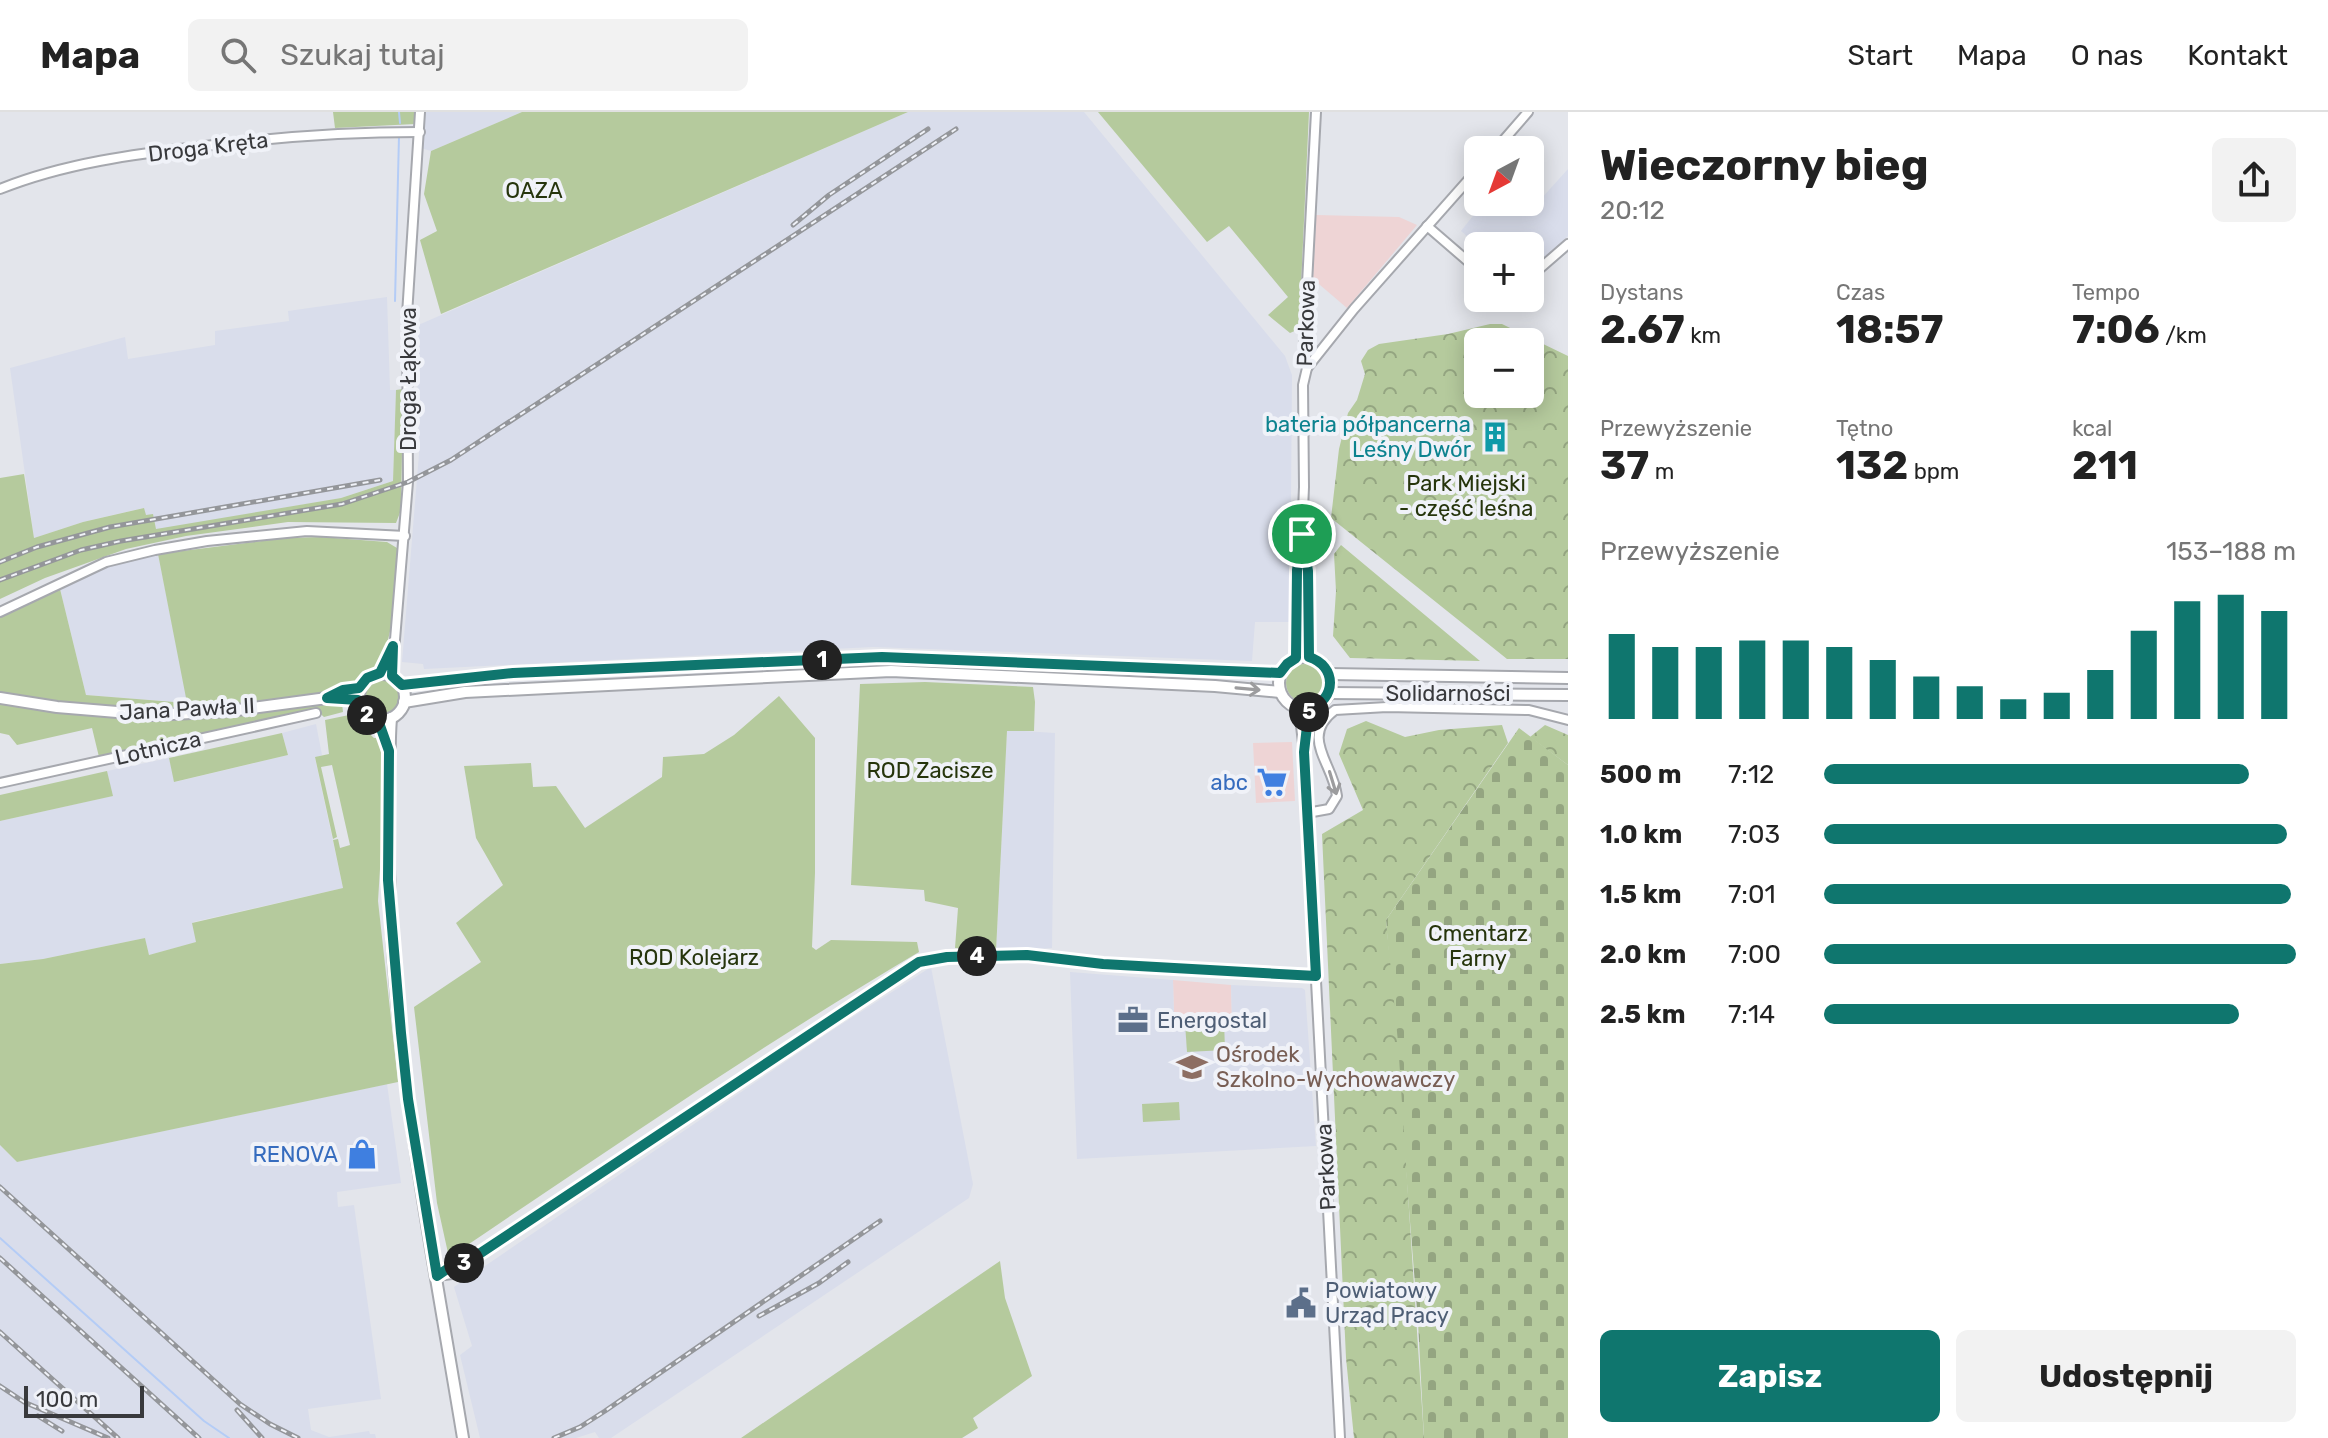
<!DOCTYPE html>
<html lang="pl">
<meta charset="utf-8">
<style>
body{margin:0;font-family:Rubik,sans-serif;background:#f2f2f2;color:#222;height:100vh;display:flex;flex-direction:column;font-size:30px;white-space:nowrap}
*{box-sizing:border-box;margin:0}
p{font-size:26px;color:#767676}
.icon{flex:none;width:44px;height:44px;fill:none;stroke:currentColor;stroke-width:2;stroke-linecap:round;stroke-linejoin:round}
.map{position:relative;flex:1;overflow:hidden}
.side{display:flex;flex-direction:column;background:#fff;width:760px}
.side>*{flex:none}
.needle{width:52px;rotate:221deg}
.buttons{position:absolute;left:1464px;top:24px;display:grid;gap:16px}
.buttons a{display:grid;place-items:center;width:80px;height:80px;border-radius:12px;background:#fff;box-shadow:0 4px 20px #0003;font-size:40px}
.scale{position:absolute;left:24px;bottom:20px;width:120px;box-sizing:border-box;padding-left:8px;border:4px solid #38393c;border-top:0;font-size:22px;line-height:28px;white-space:nowrap;color:#38393c;-webkit-text-stroke:6px #f0f2f8;paint-order:stroke}
.pin{position:absolute;display:grid;place-items:center;width:68px;height:68px;color:#fff;margin:-34px;border:4px solid #fff;border-radius:50%;box-shadow:0 2px 8px #0007}
.km{position:absolute;width:40px;height:40px;margin:-20px;border-radius:50%;background:#222;color:#fff;font-size:22px;line-height:40px;text-align:center}
.round{display:grid;place-items:center;flex:none;width:84px;height:84px;border-radius:12px;background:#f2f2f2}
.headline{display:flex;align-items:center;justify-content:space-between;height:136px;padding:0 32px}
h1{font-size:44px;font-weight:700;line-height:60px}
.figures{display:grid;grid-template-columns:repeat(3,1fr);gap:12px;height:136px;padding:8px 32px}
.figures div{display:grid;align-content:center}
.figures b{font-size:40px;font-weight:700}
.figures small{font-size:22px;font-weight:400}
.figures p{font-size:22px}
.chart{height:224px;padding:16px 32px}
.chart p{display:flex;justify-content:space-between}
.chart svg{width:100%;height:144px;margin-top:8px;stroke:#0f766e;stroke-width:6}
.primary-button{display:flex;gap:16px;margin-top:auto;padding:16px 32px}
.primary-button a{flex:1;height:92px;border-radius:12px;background:#0f766e;color:#fff;font-size:32px;font-weight:700;line-height:92px;text-align:center}
.primary-button a+a{background:#f2f2f2;color:#222}
ul{padding:0 32px;list-style:none;font-size:26px}
li{display:grid;grid-template-columns:128px 96px 1fr;align-items:center;height:60px}
li i{height:20px;border-radius:10px;background:#0f766e}
header{display:flex;align-items:center;gap:48px;box-sizing:border-box;height:112px;padding:0 40px;background:#fff;border-bottom:2px solid #e0e0e0}
header strong{font-size:38px}
nav{display:flex;gap:44px;margin-inline-start:auto;font-size:28px}
.search{width:560px;height:72px;background:#f2f2f2;display:flex;align-items:center;gap:20px;box-sizing:border-box;padding:0 28px;border-radius:12px;color:#767676;font-size:30px}
main{display:flex;flex:1;min-height:0}
.map>svg:first-child{display:block}
.commercial{fill:#eed4d5}
.built{fill:#d9ddeb}
.green{fill:#b5ca9d}
.cemetery{fill:url(#cemetery-stones)}
.park{fill:url(#park-crowns);fill-rule:evenodd}
.lines{fill:none;stroke-linecap:round;stroke-linejoin:round}
.stream{stroke:#b4ccf6;stroke-width:2}
.minor-casing{stroke:#a6a8ae;stroke-width:12}
.major-casing{stroke:#a6a8ae;stroke-width:14}
.minor{stroke:#fff;stroke-width:8}
.major{stroke:#fff;stroke-width:10}
.rail-casing{stroke:#94969a;stroke-width:5}
.rail{stroke:#f0f2f8;stroke-width:2;stroke-dasharray:6;stroke-linecap:butt}
.oneway{stroke:#9c9c9e}
.route-casing{stroke:#fff;stroke-width:16}
.route{stroke:#0f766e;stroke-width:10}
.labels{text-anchor:middle;dominant-baseline:central;stroke-width:8;stroke-linejoin:round;paint-order:stroke}
.street-label{font-size:22px;fill:#38393c;stroke:#f0f2f8}
.park-label{font-size:22px;fill:#26350c;stroke:#f0f2f8}
.culture-label{font-size:22px;fill:#0d838f;stroke:#f0f2f8;text-anchor:end}
.shop-label{font-size:22px;fill:#366cbe;stroke:#f0f2f8;text-anchor:end}
.service-label{font-size:22px;fill:#4e5e75;stroke:#f0f2f8;text-anchor:start}
.education-label{font-size:22px;fill:#785e54;stroke:#f0f2f8;text-anchor:start}
</style>
<header>
<strong>Mapa</strong>
<div class="search"><svg class="icon" aria-label="search" viewBox="0 0 24 24"><circle cx="10" cy="10" r="6"/><path d="M15 15l6 6"/></svg>Szukaj tutaj</div>
<nav><a>Start</a><a>Mapa</a><a>O nas</a><a>Kontakt</a></nav>
</header>
<main>
<div class="map">
<svg width="1568" height="1326" viewBox="0 0 1568 1326">
<defs>
<pattern id="cemetery-stones" width="16" height="16" patternUnits="userSpaceOnUse" patternTransform="scale(2)"><rect width="16" height="16" fill="#b5ca9d"/><path d="M2 7V4a2 2 0 0 1 4 0v3zM10 15v-3a2 2 0 0 1 4 0v3z" fill="#94a581"/></pattern>
<pattern id="park-crowns" width="20" height="18" patternUnits="userSpaceOnUse" patternTransform="scale(2)"><rect width="20" height="18" fill="#b5ca9d"/><path d="M2 6a3 3 0 1 1 6 0M12 15a3 3 0 1 1 6 0" fill="none" stroke="#94a581"/></pattern>
</defs>
<rect width="100%" height="100%" fill="#e3e5eb"/>
<g class="commercial">
<polygon points="1316,103 1399,105 1417,113 1347,196 1313,167"/>
<polygon points="1292,630 1295,689 1256,691 1253,631"/>
<polygon points="1173,868 1231,873 1232,907 1174,909"/>
</g>
<g class="built">
<polygon points="415,0 522,0 431,39 414,34"/>
<polygon points="908,0 1084,0 1285,244 1292,263 1290,510 1255,510 1252,549 873,535 424,557 423,552 402,550 419,342 416,214"/>
<polygon points="1568,57 1568,124 1530,158 1530,134 1478,134 1461,119 1484,90 1530,90 1530,80 1540,88"/>
<polygon points="387,185 390,278 396,278 393,369 341,386 156,418 153,403 145,404 143,396 83,410 34,426 10,256 125,225 128,247 215,233 215,219 289,209 288,199"/>
<polygon points="158,442 188,591 86,583 60,477 110,454"/>
<polygon points="316,612 322,643 315,646 343,776 193,810 197,830 149,843 145,826 43,847 0,852 0,709 112,684 107,659 169,646 175,670 288,643 282,621"/>
<polygon points="1007,618 1055,621 1052,836 996,839"/>
<polygon points="931,855 973,1072 969,1086 611,1326 599,1326 595,1320 576,1326 480,1326 460,1243 472,1234 454,1175 828,921"/>
<polygon points="1070,860 1173,868 1174,909 1178,909 1232,907 1231,873 1302,876 1305,878 1316,1034 1077,1047"/>
<polygon points="387,972 401,1071 337,1080 338,1095 354,1093 381,1287 308,1297 311,1318 329,1325 369,1319 370,1322 375,1322 376,1326 0,1326 0,1033 17,1050"/>
</g>
<g class="green">
<polygon points="333,0 415,0 415,12 335,16"/>
<polygon points="522,0 908,0 441,202 420,128 437,119 424,82 431,39"/>
<polygon points="1098,0 1309,0 1299,217 1290,221 1268,203 1288,185 1229,114 1207,130"/>
<polygon points="403,277 401,398 396,411 288,410 186,424 126,437 45,466 0,487 0,366 24,362 34,426 83,410 144,396 146,403 153,402 156,417 341,386 393,369 396,278"/>
<path d="M321 425 387 430 397 436C400 462 393 531 378 553 370 564 352 571 340 575L343 600 324 605 316 598 285 603 99 645 92 616 17 633 9 623 0 621V506L60 477 86 583 187 591 158 442 285 426Z"/>
<circle cx="1305" cy="571" r="19"/>
<circle cx="381" cy="585" r="19"/>
<polygon points="925,570 1033,575 1035,590 1034,619 1007,619 996,839 955,836 958,796 925,789 924,778 851,773 860,572"/>
<path d="M779 584 815 626V761L812 835 816 838 831 828 917 830 919 840C760 934 607 1039 454 1142L448 1141 437 1091 414 895 481 850 456 811 503 773 476 726 464 654 531 651 533 675 556 674 585 716 662 665 663 645 704 642 734 623Z"/>
<polygon points="349,603 374,626 379,626 384,651 383,741 381,741 378,789 398,970 17,1050 0,1033 0,852 43,847 145,826 149,843 196,830 192,811 343,776 333,728 338,727 340,736 350,733 332,653 321,655 337,725 333,727 315,645 329,642 325,608"/>
<polygon points="282,621 288,643 174,670 169,646"/>
<polygon points="107,659 113,684 0,709 0,683"/>
<polygon points="1224,909 1225,938 1187,940 1185,911"/>
<polygon points="1179,990 1180,1008 1143,1010 1142,992"/>
<polygon points="1000,1149 1005,1186 1032,1264 973,1306 978,1316 962,1326 741,1326"/>
</g>
<polygon class="cemetery" points="1519,616 1568,653 1568,1326 1424,1326 1418,1210 1386,808"/>
<g class="park">
<path d="M1490 212H1502L1568 244V547H1507L1331 406 1339 337 1348 301 1357 288 1365 262 1361 249 1368 238 1379 232 1448 222ZM1478 230H1530V282H1478Z"/>
<polygon points="1341,433 1480,549 1350,546 1333,524 1336,479 1334,442"/>
<polygon points="1366,609 1405,625 1439,618 1502,613 1508,631 1386,808 1398,930 1424,1326 1354,1326 1346,1246 1322,722 1363,698 1339,642 1347,617"/>
<polygon points="1545,613 1568,623 1568,653 1530,625"/>
</g>
<g class="lines">
<g class="stream">
<polyline points="399,0 400,11"/>
<polyline points="395,189 399,24"/>
<polyline points="0,1126 204,1309 229,1326"/>
</g>
<g class="minor-casing">
<g id="minor">
<polyline points="1495,38 1528,0"/>
<path d="M0 77C65 51 135 42 205 34 276 25 348 20 420 20"/>
<polyline points="1427,114 1478,158"/>
<polyline points="1530,165 1568,132"/>
<polyline points="1307,256 1354,197 1478,57"/>
<polyline points="1304,434 1308,459 1309,545"/>
<polyline points="0,500 106,450 155,438 207,429 307,419 405,424"/>
<polyline points="1296,546 1297,458 1302,422 1304,375 1303,273 1307,256 1304,229 1316,0"/>
<polyline points="380,561 393,535"/>
<polyline points="392,564 408,370 407,203 420,0"/>
<polyline points="1299,596 1304,640 1340,1326"/>
<polyline points="1306,624 1309,597"/>
<polyline points="0,671 316,601"/>
<path d="M1307 701 1329 697 1337 684C1333 651 1299 625 1335 598L1387 595 1529 598 1568 608"/>
<polyline points="437,1164 452,1162 461,1154 919,850 947,845 1027,843 1103,852 1316,864"/>
</g>
</g>
<g class="major-casing">
<g id="major">
<circle cx="1305" cy="571" r="26"/>
<circle cx="382" cy="585" r="23"/>
<polyline points="1329,562 1568,566"/>
<polyline points="402,573 513,561 882,545 1280,561"/>
<polyline points="1329,581 1568,583"/>
<polyline points="329,585 343,578 359,576"/>
<polyline points="0,586 57,595 153,603 230,599 327,586 358,588"/>
<polyline points="404,590 465,580 891,559 1215,574 1280,580"/>
<path d="M391 606C389 630 390 655 389 679 383 896 428 1113 463 1326"/>
</g>
</g>
<use href="#minor" class="minor"/>
<use href="#major" class="major"/>
<g class="rail-casing">
<g id="rail">
<polyline points="793,113 829,83 928,17"/>
<polyline points="0,450 37,435 110,415 380,368"/>
<polyline points="0,468 81,438 121,429 342,392 408,370 451,348 956,17"/>
<polyline points="0,1075 240,1292 270,1312 298,1326"/>
<polyline points="0,1146 199,1326"/>
<polyline points="759,1204 819,1171 848,1150"/>
<polyline points="0,1220 118,1326"/>
<polyline points="0,1274 24,1290 108,1326"/>
<polyline points="237,1298 262,1326"/>
<polyline points="38,1304 62,1319"/>
<polyline points="554,1326 580,1315 605,1299 880,1109"/>
</g>
</g>
<use href="#rail" class="rail"/>
</g>
<defs><path id="oneway-shaft" d="M-6 0H5M1.5-3L5.5 0L1.5 3" fill="none" stroke-width="1.6" stroke-linecap="round" stroke-linejoin="round" transform="scale(2)"/></defs>
<g class="oneway">
<use href="#oneway-shaft" transform="translate(1248 577) rotate(5)"/>
<use href="#oneway-shaft" transform="translate(1333 671) rotate(73)"/>
</g>
<g class="lines">
<g class="route-casing">
<path id="route" d="M1302 422 1308 459 1309 545C1337 554 1337 587 1309 597L1304 640 1316 864 1103 852 1027 843 947 845 919 850 461 1154 450 1155 437 1164 408 987 401 921 388 768 389 639 378 608 367 603 358 588 327 586 343 578 359 576 367 566 380 561 393 534 392 564 402 573 513 561 882 545 1280 561 1287 552 1296 546 1297 458Z"/>
</g>
<use href="#route" class="route"/>
</g>
<defs>
<g id="building-bare" transform="scale(2.4)"><path d="M-4-6H4V6H1V3H-1V6H-4ZM-2.5-4.3h1.7v1.8h-1.7ZM.8-4.3h1.7v1.8H.8ZM-2.5-1h1.7V.8h-1.7ZM.8-1h1.7V.8H.8Z" fill="#0f9aa8" stroke="#f0f2f8" stroke-width="2.5" paint-order="stroke"/></g>
<g id="supermarket-bare" transform="scale(2.4)"><path d="M-6-5.5h2.5l.6 2H6L4.5 2H-2.5L-4.4-4H-6ZM-1.5 3.2a1.3 1.3 0 1 0 .1 0ZM3 3.2a1.3 1.3 0 1 0 .1 0Z" fill="#3f7fe0" stroke="#f0f2f8" stroke-width="2.5" paint-order="stroke"/></g>
<g id="office-bare" transform="scale(2.4)"><path d="M-6-3h4V-5.5h4V-3h4V5H-6ZM-1-4.5V-3h2v-1.5ZM-6 0V1H6V0Z" fill="#5c6f8a" stroke="#f0f2f8" stroke-width="2.5" paint-order="stroke"/></g>
<g id="school-bare" transform="scale(2.4)"><path d="M0-5L7-2L0 1L-7-2ZM-4 1L0 2.5L4 1V4Q0 6-4 4Z" fill="#8d6e63" stroke="#f0f2f8" stroke-width="2.5" paint-order="stroke"/></g>
<g id="shop-bare" transform="scale(2.4)"><path d="M-5-2.5h2.3a2.7 3.5 0 0 1 5.4 0H5L5.5 6h-11ZM-1.5-2.5h3a1.5 2.3 0 0 0-3 0Z" fill="#3f7fe0" stroke="#f0f2f8" stroke-width="2.5" paint-order="stroke"/></g>
<g id="civic-bare" transform="scale(2.4)"><path d="M-.6-6.5H3V-4.5H.6V-3L4-1V1h2V6H-6V1h2V-1L-.6-3ZM-1.2 2.5V6h2.4V2.5Z" fill="#5c6f8a" stroke="#f0f2f8" stroke-width="2.5" paint-order="stroke"/></g>
</defs>
<g fill-rule="evenodd">
<use href="#building-bare" x="1495" y="325"/>
<use href="#supermarket-bare" x="1272" y="670"/>
<use href="#office-bare" x="1133" y="908"/>
<use href="#school-bare" x="1192" y="955"/>
<use href="#shop-bare" x="362" y="1042"/>
<use href="#civic-bare" x="1301" y="1191"/>
</g>
<g class="labels">
<g class="street-label">
<text transform="translate(208 35) rotate(-7)">Droga Kręta</text>
<text transform="translate(1306 211) rotate(-88)">Parkowa</text>
<text transform="translate(408 267) rotate(-90)">Droga Łąkowa</text>
<text x="1448" y="581">Solidarności</text>
<text transform="translate(187 597) rotate(-3)">Jana Pawła II</text>
<text transform="translate(158 636) rotate(-13)">Lotnicza</text>
<text transform="translate(1326 1055) rotate(-93)">Parkowa</text>
</g>
<g class="park-label">
<text x="534" y="78">OAZA</text>
<text x="1466" y="371">Park Miejski<tspan x="1466" dy="25">- część leśna</tspan></text>
<text x="930" y="658">ROD Zacisze</text>
<text x="1478" y="821">Cmentarz<tspan x="1478" dy="25">Farny</tspan></text>
<text x="694" y="845">ROD Kolejarz</text>
</g>
<g class="culture-label">
<text x="1471" y="312">bateria półpancerna<tspan x="1471" dy="25">Leśny Dwór</tspan></text>
</g>
<g class="shop-label">
<text x="1248" y="670">abc</text>
<text x="338" y="1042">RENOVA</text>
</g>
<g class="service-label">
<text x="1157" y="908">Energostal</text>
<text x="1325" y="1178">Powiatowy<tspan x="1325" dy="25">Urząd Pracy</tspan></text>
</g>
<g class="education-label">
<text x="1216" y="942">Ośrodek<tspan x="1216" dy="25">Szkolno-Wychowawczy</tspan></text>
</g>
</g>
</svg>
<div class="buttons">
<a><svg class="needle" viewBox="-14 -14 28 28"><path d="M0-13l5 13h-10z" fill="#e53935"/><path d="M0 13l5-13h-10z" fill="#767676"/></svg></a>
<a>+</a>
<a>−</a>
</div>
<div class="scale">100 m</div>
<div class="pin" style="left:1302px;top:422px;background:#1e9e55"><svg class="icon" aria-label="arrive" viewBox="0 0 24 24"><path d="M6 21V4h12l-3 4 3 4H6"/></svg></div>
<b class="km" style="left:822px;top:548px">1</b>
<b class="km" style="left:367px;top:603px">2</b>
<b class="km" style="left:464px;top:1151px">3</b>
<b class="km" style="left:977px;top:844px">4</b>
<b class="km" style="left:1309px;top:600px">5</b>
</div>
<section class="side">
<div class="headline"><div><h1>Wieczorny bieg</h1><p>20:12</p></div><a class="round"><svg class="icon" aria-label="share" viewBox="0 0 24 24"><path d="M12 15V3M7 8l5-5 5 5M5 13v7h14v-7"/></svg></a></div>
<div class="figures">
<div><p>Dystans</p><b>2.67<small> km</small></b></div>
<div><p>Czas</p><b>18:57</b></div>
<div><p>Tempo</p><b>7:06<small> /km</small></b></div>
</div>
<div class="figures">
<div><p>Przewyższenie</p><b>37<small> m</small></b></div>
<div><p>Tętno</p><b>132<small> bpm</small></b></div>
<div><p>kcal</p><b>211</b></div>
</div>
<div class="chart"><p><span>Przewyższenie</span>153–188 m</p>
<svg viewBox="0 0 160 44" preserveAspectRatio="none"><path d="M5 44V18M15 44V22M25 44V22M35 44V20M45 44V20M55 44V22M65 44V26M75 44V31M85 44V34M95 44V38M105 44V36M115 44V29M125 44V17M135 44V8M145 44V6M155 44V11"/></svg>
</div>
<ul>
<li><b>500 m</b>7:12<i style="width:90%"></i></li>
<li><b>1.0 km</b>7:03<i style="width:98%"></i></li>
<li><b>1.5 km</b>7:01<i style="width:99%"></i></li>
<li><b>2.0 km</b>7:00<i style="width:100%"></i></li>
<li><b>2.5 km</b>7:14<i style="width:88%"></i></li>
</ul>
<div class="primary-button"><a>Zapisz</a><a>Udostępnij</a></div>
</section>
</main>
